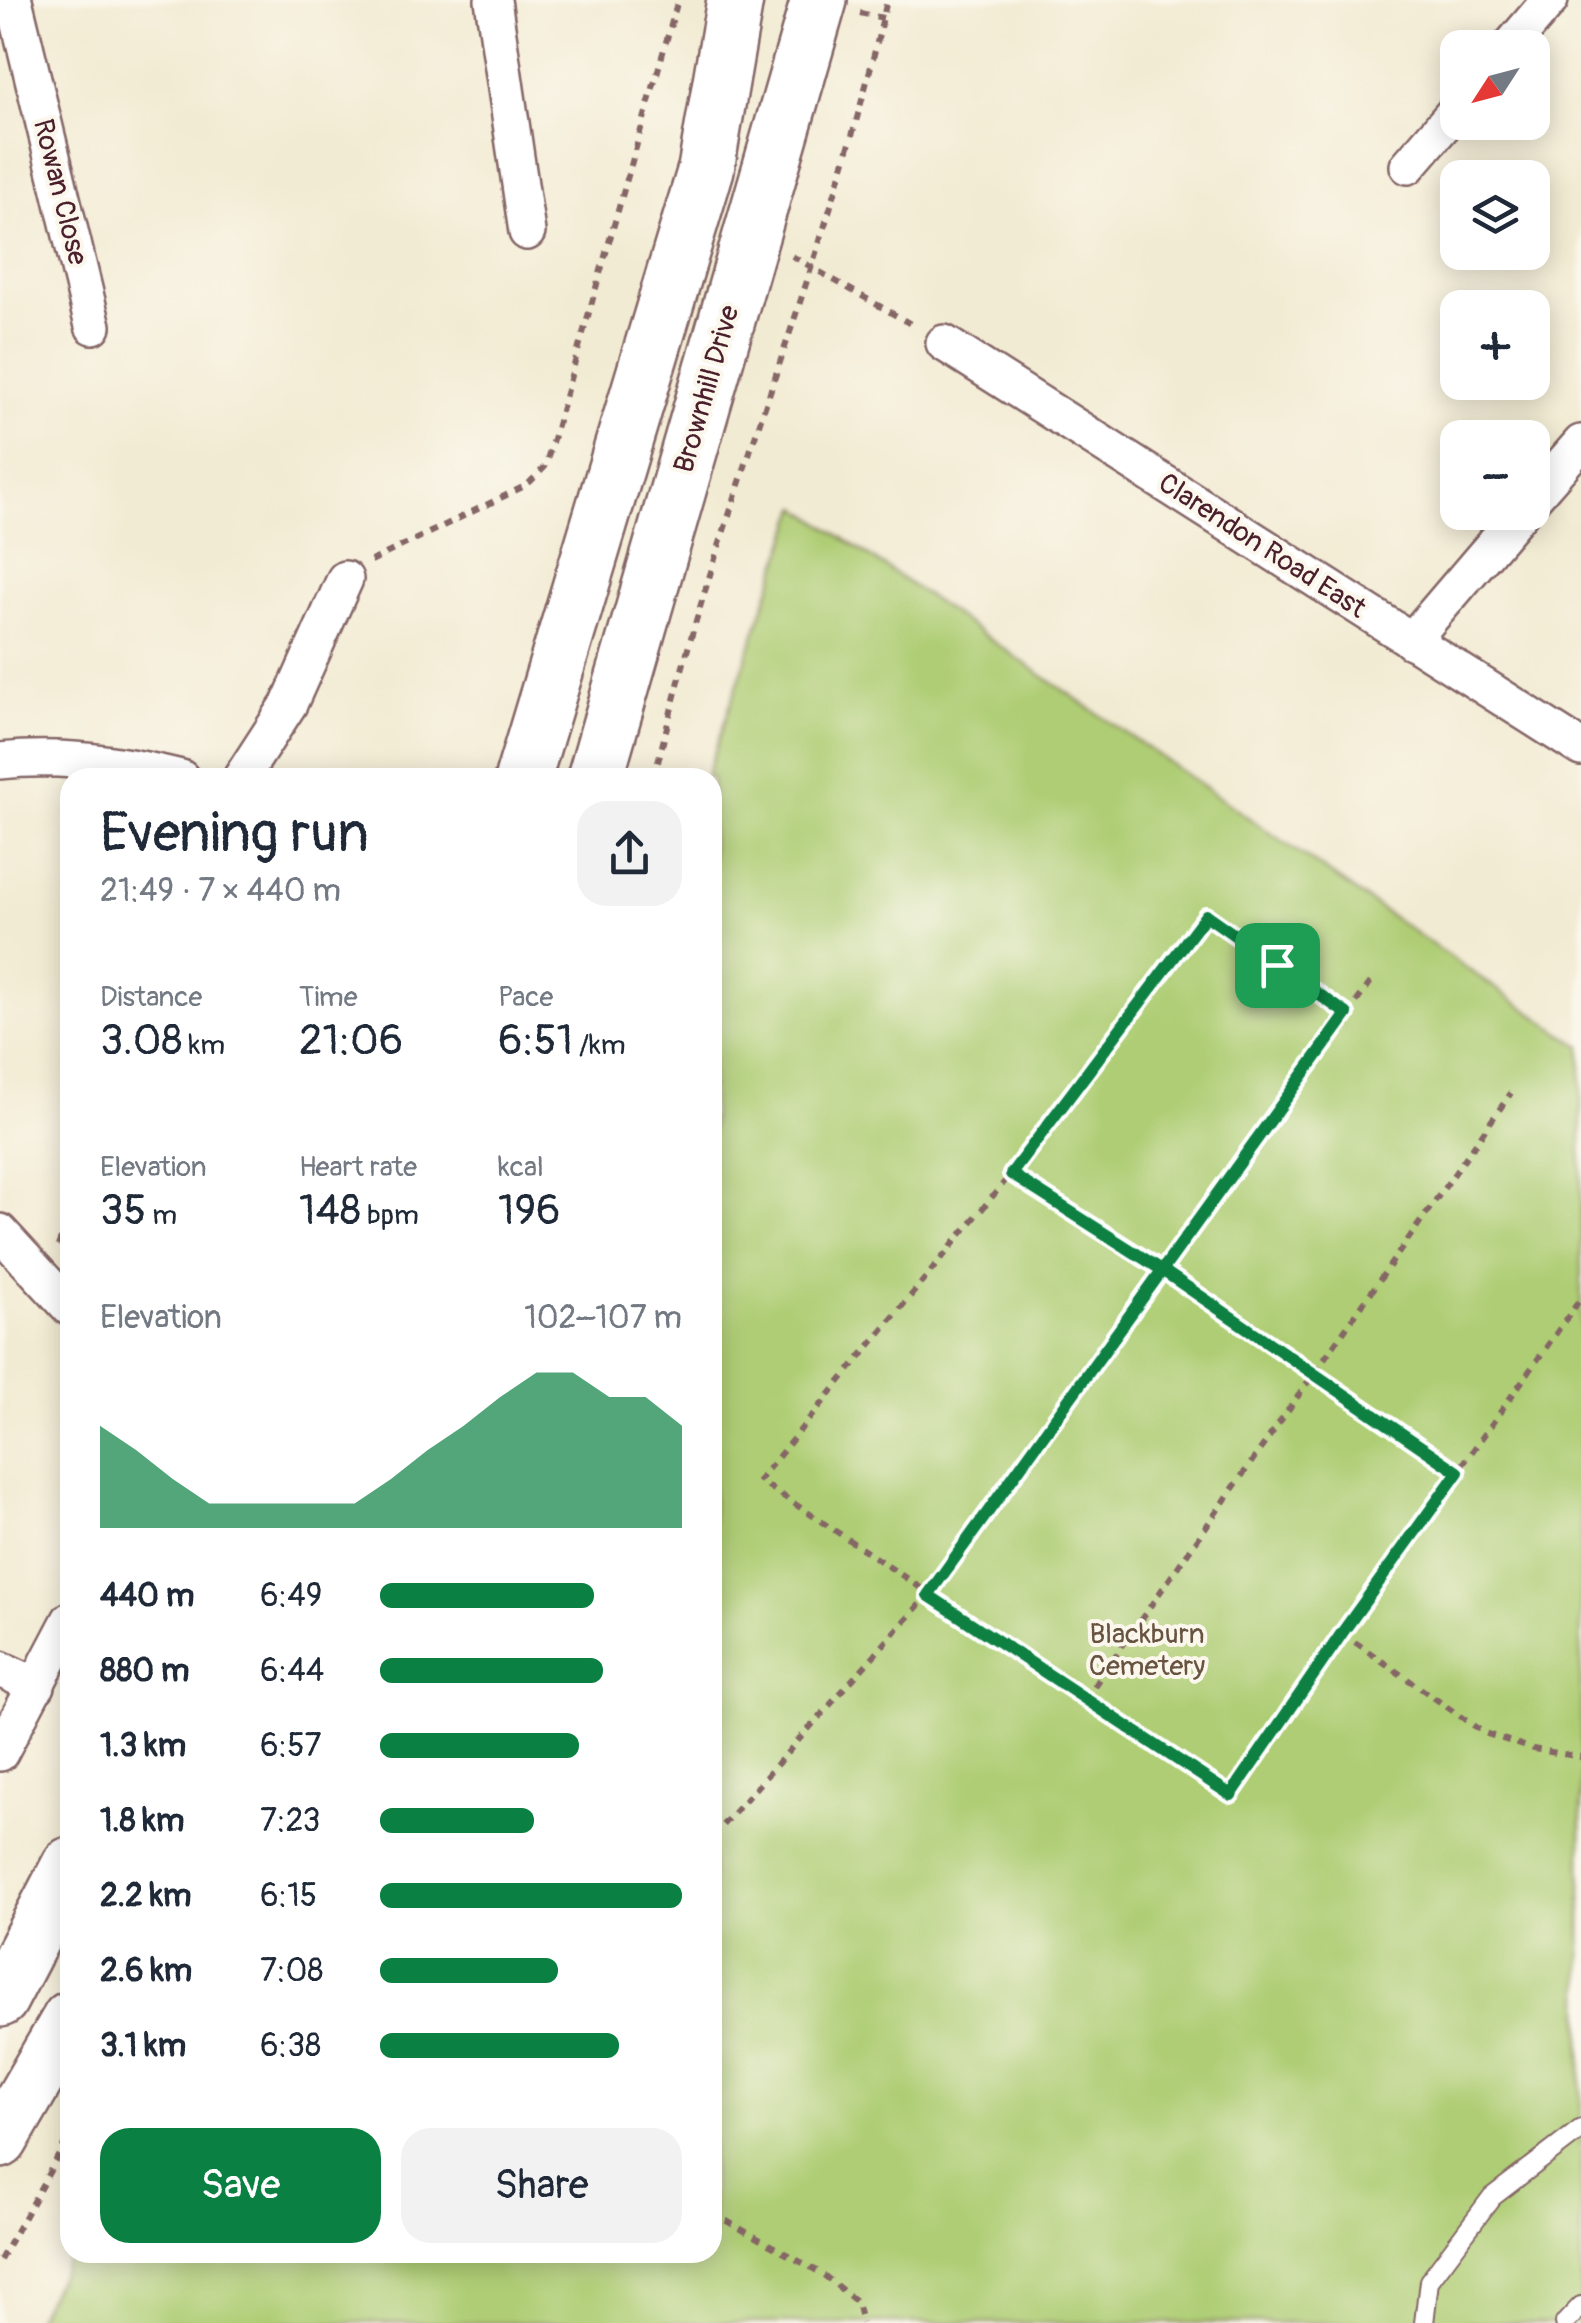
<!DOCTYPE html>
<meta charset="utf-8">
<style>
body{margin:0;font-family:Pangolin,sans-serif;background:#f2f2f3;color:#1f2937;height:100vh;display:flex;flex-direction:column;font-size:38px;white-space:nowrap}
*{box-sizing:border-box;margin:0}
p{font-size:32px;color:#747a83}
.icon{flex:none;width:55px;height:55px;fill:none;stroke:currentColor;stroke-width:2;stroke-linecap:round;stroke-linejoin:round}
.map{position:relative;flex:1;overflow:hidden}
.drawer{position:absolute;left:60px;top:768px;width:662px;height:1495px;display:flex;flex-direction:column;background:#fff;border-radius:30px;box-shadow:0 5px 25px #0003}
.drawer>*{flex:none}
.needle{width:65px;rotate:234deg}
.fabs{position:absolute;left:1440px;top:30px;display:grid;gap:20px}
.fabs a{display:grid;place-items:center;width:110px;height:110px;border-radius:20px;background:#fff;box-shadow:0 5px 25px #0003;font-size:50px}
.pin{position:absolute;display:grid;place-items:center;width:85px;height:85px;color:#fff;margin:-42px;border-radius:20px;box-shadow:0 5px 15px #0006}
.round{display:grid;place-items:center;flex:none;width:105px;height:105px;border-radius:30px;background:#f2f2f3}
.overview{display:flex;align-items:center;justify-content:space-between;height:170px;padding:0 40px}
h1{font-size:55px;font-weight:600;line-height:75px}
.metrics{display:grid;grid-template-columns:repeat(3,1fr);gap:15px;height:170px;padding:10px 40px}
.metrics div{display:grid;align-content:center}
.metrics b{font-size:42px;font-weight:600}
.metrics small{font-size:28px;font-weight:400}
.metrics p{font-size:28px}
.chart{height:280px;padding:20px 40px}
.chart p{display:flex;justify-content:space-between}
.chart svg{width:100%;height:180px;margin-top:10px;fill:#0b8043;opacity:.7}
.button{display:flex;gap:20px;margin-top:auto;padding:20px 40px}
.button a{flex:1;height:115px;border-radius:30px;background:#0b8043;color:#fff;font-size:40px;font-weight:600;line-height:115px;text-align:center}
.button a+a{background:#f2f2f3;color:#1f2937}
ul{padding:0 40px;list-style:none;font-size:32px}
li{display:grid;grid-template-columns:160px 120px 1fr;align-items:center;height:75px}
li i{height:25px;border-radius:12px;background:#0b8043}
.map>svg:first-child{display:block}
.green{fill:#afcd74;stroke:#7c7650;stroke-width:2.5}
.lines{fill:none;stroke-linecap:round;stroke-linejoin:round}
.lane-casing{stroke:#856666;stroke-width:22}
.street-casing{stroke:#856666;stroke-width:40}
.highway-casing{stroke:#856666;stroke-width:60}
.path{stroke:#856666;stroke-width:6;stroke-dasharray:8 8;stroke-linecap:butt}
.lane{stroke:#fff;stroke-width:18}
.street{stroke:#fff;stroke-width:35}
.highway{stroke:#fff;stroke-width:55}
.route-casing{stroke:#fff;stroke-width:20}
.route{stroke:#0b8043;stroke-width:12}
.labels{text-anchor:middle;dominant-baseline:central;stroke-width:8;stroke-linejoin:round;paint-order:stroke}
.street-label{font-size:28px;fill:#4a1f2b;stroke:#fbf7ec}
.park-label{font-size:28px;fill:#685341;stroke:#fbf7ec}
</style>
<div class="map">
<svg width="1581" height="2323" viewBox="0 0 1581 2323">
<rect width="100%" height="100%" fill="#fbf7ec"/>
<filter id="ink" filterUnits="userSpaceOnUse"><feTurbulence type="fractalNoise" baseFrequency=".01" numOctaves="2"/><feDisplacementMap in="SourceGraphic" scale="20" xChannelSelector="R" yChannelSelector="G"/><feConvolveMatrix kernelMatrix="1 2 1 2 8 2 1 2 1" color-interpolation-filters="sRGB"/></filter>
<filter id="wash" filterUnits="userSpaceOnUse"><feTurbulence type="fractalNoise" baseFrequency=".0048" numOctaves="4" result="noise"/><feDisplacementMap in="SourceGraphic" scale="40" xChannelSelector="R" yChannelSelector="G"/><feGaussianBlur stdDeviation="2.25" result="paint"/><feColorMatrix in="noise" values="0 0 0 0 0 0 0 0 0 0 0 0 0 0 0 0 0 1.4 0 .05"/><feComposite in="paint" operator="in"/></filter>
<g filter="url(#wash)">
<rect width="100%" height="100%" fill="#f2ebd3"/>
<polygon class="green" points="798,507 1581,1047 1581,2323 34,2323 72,2253 712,2252 712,778 706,777"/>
</g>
<g filter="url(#ink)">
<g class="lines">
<g class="lane-casing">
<g id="lane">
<polyline points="1424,2323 1429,2281 1492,2197 1581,2129"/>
<polyline points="1565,2323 1581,2306"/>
</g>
</g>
<g class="street-casing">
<g id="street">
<polyline points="14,0 93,326"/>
<polyline points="493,0 527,232"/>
<polyline points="1509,48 1550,0"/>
<polyline points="1408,166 1458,108"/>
<polyline points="944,343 1581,748"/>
<polyline points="1532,499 1581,443"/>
<polyline points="1411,641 1521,512"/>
<path d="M0 761C61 754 122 763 181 778"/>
<polyline points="241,778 289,704 345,579"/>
<polyline points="0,1232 70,1308"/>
<polyline points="0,1669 37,1686"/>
<polyline points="0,1753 70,1620"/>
</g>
</g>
<g class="highway-casing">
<g id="highway">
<polyline points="523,778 706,169 735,0"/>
<polyline points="595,778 819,0"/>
<polyline points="0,1999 70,1865"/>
<polyline points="0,2140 70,2019"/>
</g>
</g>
<g class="path">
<polyline points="860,13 883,18"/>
<polyline points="792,256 916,327"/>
<polyline points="371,561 527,485 545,467 678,0"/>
<path d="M654 778C667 726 680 675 695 624 757 415 839 213 887 0"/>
<polyline points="1011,1174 1207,915 1347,1015"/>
<polyline points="58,1246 70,1215"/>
<path d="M1458 1472 1162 1270 1011 1174 759 1480 1231 1795C1345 1628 1464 1464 1581 1298"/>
<polyline points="1342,1633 1484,1733 1533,1749 1581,1757"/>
<polyline points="1085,1699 1511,1093"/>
<polyline points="712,1837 928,1595 1373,979"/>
<polyline points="712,2213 821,2273 857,2302 862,2323"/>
<polyline points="0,2260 70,2135"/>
</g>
<use href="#lane" class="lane"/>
<use href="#street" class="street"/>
<use href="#highway" class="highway"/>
</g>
</g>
<g class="lines" filter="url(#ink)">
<g class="route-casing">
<polyline id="route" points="1277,965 1206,915 1011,1174 1162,1270 1458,1472 1342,1633 1231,1795 928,1595 1347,1014 1277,965"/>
</g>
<use href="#route" class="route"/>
</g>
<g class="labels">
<g class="street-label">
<text transform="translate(60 192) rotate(76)">Rowan Close</text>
<text transform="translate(707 389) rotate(-74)">Brownhill Drive</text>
<text transform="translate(1262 546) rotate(33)">Clarendon Road East</text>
</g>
<g class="park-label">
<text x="1147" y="1634">Blackburn<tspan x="1147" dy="32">Cemetery</tspan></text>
</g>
</g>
</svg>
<div class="fabs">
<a><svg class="needle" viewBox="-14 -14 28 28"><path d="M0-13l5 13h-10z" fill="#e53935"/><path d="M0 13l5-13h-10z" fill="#747a83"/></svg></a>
<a><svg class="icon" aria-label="layers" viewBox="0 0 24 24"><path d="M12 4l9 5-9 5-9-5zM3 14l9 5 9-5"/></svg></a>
<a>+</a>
<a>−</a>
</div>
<div class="pin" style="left:1277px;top:965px;background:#1e9e55"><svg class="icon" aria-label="arrive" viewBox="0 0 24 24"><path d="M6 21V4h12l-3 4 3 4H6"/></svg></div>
<section class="drawer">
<div class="overview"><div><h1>Evening run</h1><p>21:49 · 7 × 440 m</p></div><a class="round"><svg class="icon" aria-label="share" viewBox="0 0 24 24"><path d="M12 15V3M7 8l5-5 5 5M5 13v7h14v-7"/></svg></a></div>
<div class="metrics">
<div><p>Distance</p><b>3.08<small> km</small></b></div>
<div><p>Time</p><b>21:06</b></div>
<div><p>Pace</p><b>6:51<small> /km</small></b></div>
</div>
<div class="metrics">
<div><p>Elevation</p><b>35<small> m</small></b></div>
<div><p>Heart rate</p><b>148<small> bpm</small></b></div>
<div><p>kcal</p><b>196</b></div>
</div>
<div class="chart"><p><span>Elevation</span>102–107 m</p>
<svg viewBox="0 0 160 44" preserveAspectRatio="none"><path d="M0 44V19L10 25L20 32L30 38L40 38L50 38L60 38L70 38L80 32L90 25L100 19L110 12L120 6L130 6L140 12L150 12L160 19V44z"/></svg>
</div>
<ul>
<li><b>440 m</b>6:49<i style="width:71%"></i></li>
<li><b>880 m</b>6:44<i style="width:74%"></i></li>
<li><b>1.3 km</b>6:57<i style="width:66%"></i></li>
<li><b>1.8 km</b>7:23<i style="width:51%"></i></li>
<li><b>2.2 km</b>6:15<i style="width:100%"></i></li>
<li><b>2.6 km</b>7:08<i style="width:59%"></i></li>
<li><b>3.1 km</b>6:38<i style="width:79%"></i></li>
</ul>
<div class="button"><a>Save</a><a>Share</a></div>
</section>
</div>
